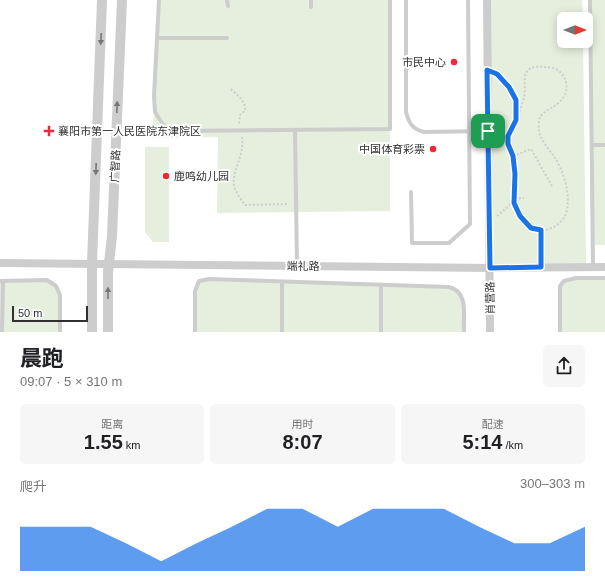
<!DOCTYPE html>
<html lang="zh">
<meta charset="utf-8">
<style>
body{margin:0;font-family:Helvetica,"Noto Sans SC",sans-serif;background:#f6f6f6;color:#202124;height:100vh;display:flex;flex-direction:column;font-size:15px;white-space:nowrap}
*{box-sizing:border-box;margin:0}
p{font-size:13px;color:#757577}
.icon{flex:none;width:22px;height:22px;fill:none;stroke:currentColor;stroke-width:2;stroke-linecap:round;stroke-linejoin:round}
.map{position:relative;height:332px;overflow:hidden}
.panel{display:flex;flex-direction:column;background:#fff;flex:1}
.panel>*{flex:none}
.needle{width:26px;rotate:90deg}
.controls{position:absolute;left:557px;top:12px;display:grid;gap:8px}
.controls a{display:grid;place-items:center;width:36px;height:36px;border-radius:6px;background:#fff;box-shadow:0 2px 10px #0003;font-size:20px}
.scale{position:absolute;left:12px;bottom:10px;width:76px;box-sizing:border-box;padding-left:4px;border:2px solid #303030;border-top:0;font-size:11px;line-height:14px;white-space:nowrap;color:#303030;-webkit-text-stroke:3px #fff;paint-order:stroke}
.pin{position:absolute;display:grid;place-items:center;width:34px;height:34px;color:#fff;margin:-17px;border-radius:8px;box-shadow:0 2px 6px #0006}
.round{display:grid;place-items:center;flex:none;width:42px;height:42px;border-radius:6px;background:#f6f6f6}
.headline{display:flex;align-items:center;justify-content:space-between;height:68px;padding:0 20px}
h1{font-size:22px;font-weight:700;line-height:30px}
.figures{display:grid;grid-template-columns:repeat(3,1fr);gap:6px;height:68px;padding:4px 20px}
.figures div{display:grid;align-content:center;border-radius:6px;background:#f6f6f6;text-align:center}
.figures b{font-size:20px;font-weight:700}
.figures small{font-size:11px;font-weight:400}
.figures p{font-size:11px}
.chart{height:112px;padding:8px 20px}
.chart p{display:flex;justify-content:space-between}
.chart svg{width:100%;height:72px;margin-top:4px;fill:#1a73e8;opacity:.7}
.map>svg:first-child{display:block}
.green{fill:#e6eedd}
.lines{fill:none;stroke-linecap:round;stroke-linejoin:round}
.path{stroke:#cdcdcd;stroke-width:2;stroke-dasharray:2 2;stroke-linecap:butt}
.service{stroke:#cdcdcd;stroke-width:4}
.minor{stroke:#cdcdcd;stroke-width:8}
.tertiary{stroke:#cdcdcd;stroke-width:10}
.oneway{fill:#777}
.route-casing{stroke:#fff;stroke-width:8}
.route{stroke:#1a73e8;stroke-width:5}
.poi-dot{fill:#f12838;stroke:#fff;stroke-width:1.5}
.labels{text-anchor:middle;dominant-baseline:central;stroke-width:4;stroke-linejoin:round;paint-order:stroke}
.poi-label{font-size:11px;fill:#303030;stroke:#fff;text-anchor:end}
.street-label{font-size:11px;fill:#303030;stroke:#fff}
</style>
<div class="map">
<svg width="605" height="332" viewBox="0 0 605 332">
<rect width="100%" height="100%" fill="#fff"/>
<g class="green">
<polygon points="159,0 390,0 390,211 217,213 218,137 149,138 155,112"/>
<polygon points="487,0 582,0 583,19 564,19 564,41 583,41 586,266 490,268"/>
<polygon points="590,0 605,0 605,245 593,245"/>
<polygon points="145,147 169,147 169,242 153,242 145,232"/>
<polygon points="576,278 605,278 605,332 560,332 560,286 564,281"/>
<polygon points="209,279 456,289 463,299 464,332 195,332 195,291 199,281"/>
<polygon points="47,280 56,286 60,295 60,332 0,332 0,281"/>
</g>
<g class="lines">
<g class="path">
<path d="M496 74C509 84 519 99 517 116"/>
<path d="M231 89C238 96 246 101 245 111L240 115 239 124"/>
<path d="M242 137C245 156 232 169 234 185 235 192 241 199 245 205L289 204"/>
<polyline points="513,156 531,149 552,186"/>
<path d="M515 189C514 204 516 211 525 223 527 225 529 228 532 229 546 234 564 225 567 210 570 193 564 172 555 158 549 149 539 139 539 129 538 126 539 120 540 117 544 111 552 108 557 104 569 95 570 81 559 71 556 68 549 67 545 67 518 64 527 81 524 97 522 105 519 113 516 120"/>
<polyline points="515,189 515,174 513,156 508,144 508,136 516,120"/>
<polyline points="515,199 524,198"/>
<polyline points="497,216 512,203 514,195"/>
<polyline points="541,230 541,259"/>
</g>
<g class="service">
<polyline points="159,0 154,96 155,112 164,126 178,131 390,129 390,0"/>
<polyline points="227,0 228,6"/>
<polyline points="311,0 311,7"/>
<path d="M406 0V112C409 123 412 129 424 132L488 131"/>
<polyline points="590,0 593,267"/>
<polyline points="157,38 227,38"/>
<polyline points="295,130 297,266"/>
<polyline points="592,145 605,145"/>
<polyline points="411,192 412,243 449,243 470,224 468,0"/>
<polyline points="0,281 47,280 56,286 60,295 60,332"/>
<polyline points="381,285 381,332"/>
<polyline points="2,332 3,281"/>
<path d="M195 332V291L199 281 209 279 449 287C469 292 463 315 464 332"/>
<polyline points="282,332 282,282"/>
<polyline points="560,332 560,286 564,281 576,278 605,278"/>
</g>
<g class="minor">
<polyline points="487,0 490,332"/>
<polyline points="0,263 490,268 605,267"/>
</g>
<g class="tertiary">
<polyline points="92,332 92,263 102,0"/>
<polyline points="108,332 108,272 112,236 122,0"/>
</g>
</g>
<defs><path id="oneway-solid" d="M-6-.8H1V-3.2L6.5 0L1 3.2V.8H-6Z"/></defs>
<g class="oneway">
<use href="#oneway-solid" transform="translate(101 39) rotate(92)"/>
<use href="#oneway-solid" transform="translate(117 107) rotate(-88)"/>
<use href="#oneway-solid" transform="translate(96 169) rotate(92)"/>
<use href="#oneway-solid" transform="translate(108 293) rotate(-90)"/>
</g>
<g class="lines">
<g class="route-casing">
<polygon id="route" points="487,70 497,74 509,87 516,100 516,120 508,136 508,144 513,156 515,174 514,203 520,216 531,228 541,230 541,267 490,268"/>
</g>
<use href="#route" class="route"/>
</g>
<g class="poi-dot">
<circle cx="454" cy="62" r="4"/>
<path d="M47 125h4v4h4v4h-4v4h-4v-4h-4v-4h4z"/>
<circle cx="433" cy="149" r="4"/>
<circle cx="166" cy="176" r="4"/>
</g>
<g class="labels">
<g class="poi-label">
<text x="446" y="62">市民中心</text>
<text x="58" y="131" text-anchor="start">襄阳市第一人民医院东津院区</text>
<text x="425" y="149">中国体育彩票</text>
<text x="174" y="176" text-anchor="start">鹿鸣幼儿园</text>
</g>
<g class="street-label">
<text transform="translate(115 166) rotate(-87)">广智路</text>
<text transform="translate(303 266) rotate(1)">端礼路</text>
<text transform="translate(490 298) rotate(-91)">肖营路</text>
</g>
</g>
</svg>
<div class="controls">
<a><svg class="needle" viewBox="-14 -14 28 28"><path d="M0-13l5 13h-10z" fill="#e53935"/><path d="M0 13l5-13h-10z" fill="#757577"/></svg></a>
</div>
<div class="scale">50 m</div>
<div class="pin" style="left:488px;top:131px;background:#1e9e55"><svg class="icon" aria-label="arrive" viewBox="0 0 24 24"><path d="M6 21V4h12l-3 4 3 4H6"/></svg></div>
</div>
<section class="panel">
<div class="headline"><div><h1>晨跑</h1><p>09:07 · 5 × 310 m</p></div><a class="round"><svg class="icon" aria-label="share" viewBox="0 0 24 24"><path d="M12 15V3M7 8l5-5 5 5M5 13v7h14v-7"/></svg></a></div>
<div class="figures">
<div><p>距离</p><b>1.55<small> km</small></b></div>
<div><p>用时</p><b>8:07</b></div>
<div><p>配速</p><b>5:14<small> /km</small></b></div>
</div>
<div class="chart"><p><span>爬升</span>300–303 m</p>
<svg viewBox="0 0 160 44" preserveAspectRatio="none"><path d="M0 44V17L10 17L20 17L30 27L40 38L50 27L60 17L70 6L80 6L90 17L100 6L110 6L120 6L130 17L140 27L150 27L160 17V44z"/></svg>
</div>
</section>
